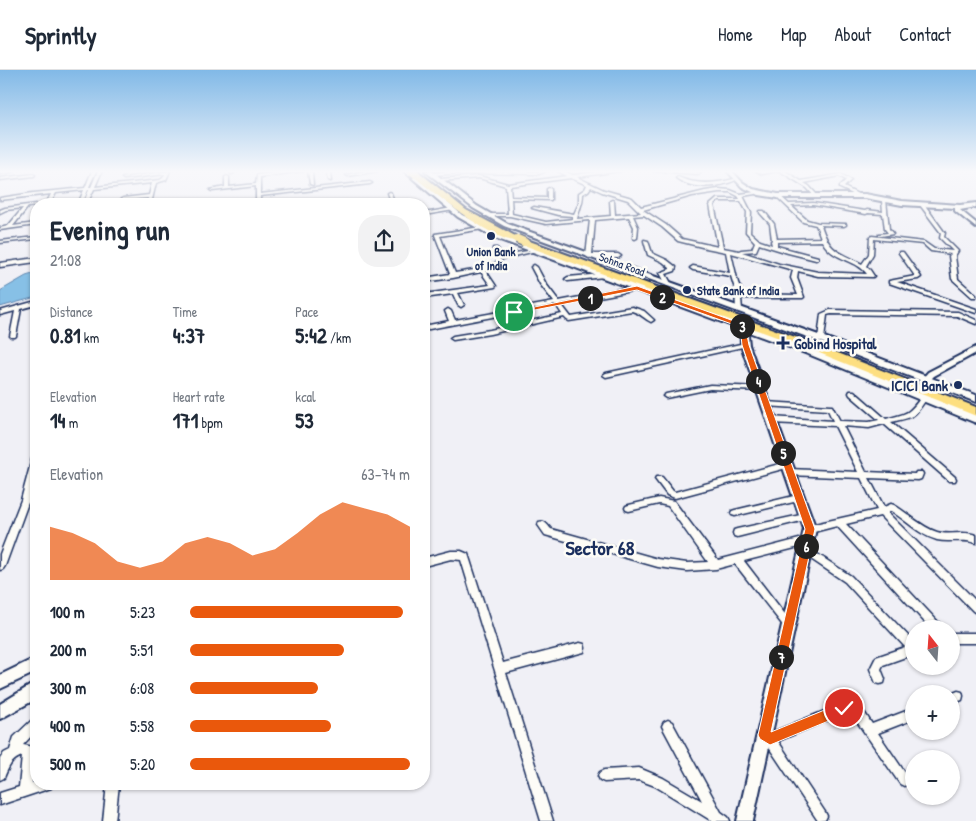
<!DOCTYPE html>
<meta charset="utf-8">
<style>
body{margin:0;font-family:"Patrick Hand",sans-serif;background:#f2f2f3;color:#1f2937;height:100vh;display:flex;flex-direction:column;font-size:19px;white-space:nowrap}
*{box-sizing:border-box;margin:0}
p{font-size:16px;color:#747a83}
.icon{flex:none;width:28px;height:28px;fill:none;stroke:currentColor;stroke-width:2;stroke-linecap:round;stroke-linejoin:round}
.map{position:relative;flex:1;overflow:hidden}
.drawer{position:absolute;left:30px;top:128px;width:400px;height:592px;display:flex;flex-direction:column;background:#fff;border-radius:20px;box-shadow:0 1px 4px #0004}
.drawer>*{flex:none}
.needle{width:32px;rotate:343deg}
.buttons{position:absolute;left:905px;top:550px;display:grid;gap:10px}
.buttons a{display:grid;place-items:center;width:55px;height:55px;border-radius:50%;background:#fff;box-shadow:0 1px 4px #0004;font-size:25px}
.pin{position:absolute;display:grid;place-items:center;width:42px;height:42px;color:#fff;margin:-21px;border:2px solid #fff;border-radius:50%;box-shadow:0 1px 5px #0007}
.km{position:absolute;width:25px;height:25px;margin:-12px;border-radius:50%;background:#222;color:#fff;font-size:14px;line-height:25px;text-align:center}
.round{display:grid;place-items:center;flex:none;width:52px;height:52px;border-radius:20px;background:#f2f2f3}
.overview{display:flex;align-items:center;justify-content:space-between;height:85px;padding:0 20px}
h1{font-size:28px;font-weight:700;line-height:38px}
.figures{display:grid;grid-template-columns:repeat(3,1fr);gap:8px;height:85px;padding:5px 20px}
.figures div{display:grid;align-content:center}
.figures b{font-size:21px;font-weight:700}
.figures small{font-size:14px;font-weight:400}
.figures p{font-size:14px}
.chart{height:140px;padding:10px 20px}
.chart p{display:flex;justify-content:space-between}
.chart svg{width:100%;height:90px;margin-top:5px;fill:#ea580c;opacity:.7}
ul{padding:0 20px;list-style:none;font-size:16px}
li{display:grid;grid-template-columns:80px 60px 1fr;align-items:center;height:38px}
li i{height:12px;border-radius:6px;background:#ea580c}
header{display:flex;align-items:center;gap:30px;box-sizing:border-box;height:70px;padding:0 25px;background:#fff;border-bottom:1px solid #e0e1e3}
header strong{font-size:24px}
nav{display:flex;gap:28px;margin-inline-start:auto;font-size:18px}
.map>svg:first-child{display:block}
.water{fill:#87c0e6;stroke:#5c86b0}
.lines{fill:none;stroke-linecap:round;stroke-linejoin:round}
.minor-casing{stroke:#1b2f5e;stroke-width:3}
.tertiary-casing{stroke:#1b2f5e;stroke-width:4}
.secondary-casing{stroke:#1b2f5e;stroke-width:4}
.trunk-casing{stroke:#1b2f5e;stroke-width:4}
.minor{fill:#fdfcf7;fill-rule:evenodd}
.tertiary{fill:#fdfcf7;fill-rule:evenodd}
.secondary{fill:#fdfcf7;fill-rule:evenodd}
.trunk{fill:#fddf80;fill-rule:evenodd}
.trunk-bridge-casing{stroke:#1b2f5e;stroke-width:11;stroke-linecap:butt}
.trunk-bridge{stroke:#fddf80;stroke-width:8}
.route{fill:#ea580c;stroke:#fff}
.poi-dot{fill:#1b2f5e;stroke:#fdfcf7;stroke-width:2}
.labels{text-anchor:middle;dominant-baseline:central;stroke-width:5;stroke-linejoin:round;paint-order:stroke}
.far-poi-label{font-size:12px;font-weight:bold;fill:#1b2f5e;stroke:#fdfcf7}
.far-street-label{font-size:12px;fill:#1b2f5e;stroke:#fdfcf7}
.poi-label{font-size:15px;font-weight:bold;fill:#1b2f5e;stroke:#fdfcf7;text-anchor:start}
.district-label{font-size:20px;font-weight:bold;fill:#1b2f5e;stroke:#fdfcf7}
</style>
<header>
<strong>Sprintly</strong>
<nav><a>Home</a><a>Map</a><a>About</a><a>Contact</a></nav>
</header>
<div class="map">
<svg width="976" height="751" viewBox="0 0 976 751">
<rect width="100%" height="100%" fill="#f0f0f6"/>
<filter id="ink" filterUnits="userSpaceOnUse"><feTurbulence type="fractalNoise" baseFrequency=".02" numOctaves="2"/><feDisplacementMap in="SourceGraphic" scale="10" xChannelSelector="R" yChannelSelector="G"/><feConvolveMatrix kernelMatrix="1 2 1 2 8 2 1 2 1" color-interpolation-filters="sRGB"/></filter>
<g filter="url(#ink)">
<polygon class="water" points="36,203 36,227 0,237 0,221 26,206"/>
<g class="lines">
<g class="minor-casing">
<g id="minor">
<polygon points="14,101 12,102 0,104 0,102"/>
<polygon points="92,101 96,101 89,117 91,117 98,101 102,101 95,117 160,110 163,108 165,104 124,109 122,108 170,101 166,110 156,113 151,134 147,134 148,128 123,130 121,129 123,128 149,125 152,113 94,119 87,134 83,134 89,120 88,120 82,134 78,134 84,120 56,123 50,134 46,134 51,124 0,130 0,128 33,123 85,118"/>
<polygon points="230,101 234,101 234,103 231,104"/>
<polygon points="288,101 303,101 260,107 260,124 370,112 372,113 370,114 260,126 260,134 256,134 256,116 212,121 210,120 225,117 225,107 227,106 229,107 229,117 256,114 257,105"/>
<polygon points="308,101 312,101 313,115 310,114"/>
<polygon points="326,101 330,101 331,111 328,110"/>
<polygon points="365,101 378,101 348,106 346,105"/>
<polygon points="455,101 538,102 546,101 539,104 465,103 431,105 429,104 431,103"/>
<path d="M558 101H564L573 105 605 101H620L577 107 604 120 632 128 641 137 705 121 719 119 730 120 740 124 755 122V124L743 126 751 142 750 162 760 171 772 175 771 171 772 170 770 154 760 143V141H764L774 154 777 169 821 168 816 155 803 152 777 127V125H779L789 134 813 133 865 141 867 140 883 142 882 131 886 130 889 159 893 164 881 166H879V164L888 163 885 159 883 144 868 143 866 144 813 135 791 136 807 150 818 153 846 154V155L844 156 821 155C830 183 838 181 862 194L869 184 870 167 872 166 924 172 934 179 953 181 940 168 941 163 920 135 924 134 945 163 944 167 958 181 955 186 958 209 976 225V227H972L952 209 949 186 951 184 931 181 923 174 874 169 873 184 866 196 870 200 874 206 873 207 818 206 798 201 797 208 804 227 803 228H741L742 240 739 242 736 240 735 219 731 206 693 200 690 198 693 196 730 203 726 182 706 178 678 171 662 157 644 145 633 146 638 157 637 168 635 169 633 168 634 157 629 147 595 150 592 184H618L621 186 618 188 591 187 589 188 586 186 590 150 546 154 510 146H484V145L486 144H508L506 116 479 108 439 111 437 110 439 109 479 106 508 114 567 106ZM571 108 587 115 585 119 579 123V133L574 144 534 137 532 138 558 145 573 146V149L546 152 512 144 511 129 551 130V119L549 118 547 119V128L511 127 510 116ZM591 117 602 122 628 130 641 143 615 145 614 131 612 130 610 131 611 146 577 149C579 139 583 134 583 124L588 121ZM719 122H730L738 126 740 129H717L710 135 718 177 682 169 666 155 643 140 692 126ZM718 131H741L747 142 746 162 755 172 752 179 741 180 739 181 723 178V177L714 135ZM822 171C834 192 855 188 867 204L818 202 779 194 742 182 756 181 759 174 788 183 816 190 818 189V187L777 176V172ZM731 183 793 200 791 208 798 225 741 224V219L738 213Z"/>
<polygon points="654,101 690,101 701,103 699,104"/>
<polygon points="756,101 778,101 762,104"/>
<polygon points="780,101 785,101 801,111 841,104 851,110 844,117 862,126 859,127 840,118 840,116 846,110 839,106 804,113 809,116 818,126 815,127 807,118"/>
<polygon points="33,104 35,105 34,106 0,110 0,108"/>
<path d="M678 107C696 115 715 114 734 109L736 110C719 118 691 120 676 108Z"/>
<polygon points="389,122 391,123 395,134 391,134 387,123"/>
<polygon points="36,134 36,136 28,137 13,156 36,153 36,155 0,160 0,158 8,156 23,138 6,140 0,143 0,140 5,138"/>
<polygon points="452,138 454,138 454,140 424,145 424,143"/>
<polygon points="481,157 483,157 483,159 440,166 455,203 480,199 479,196 501,192 501,194 484,198 496,216 495,217 458,223 464,235 461,237 458,235 453,224 424,228 424,224 490,215 481,202 453,208 424,212 424,208 450,204 435,165 435,164"/>
<polygon points="36,167 36,169 0,173 0,171"/>
<polygon points="644,170 648,171 652,183 667,190 676,197 675,201 666,204 672,215 671,216 667,216 660,203 670,199 670,198 663,192 648,185 644,171"/>
<polygon points="424,175 426,175 426,178 424,179"/>
<polygon points="493,178 497,178 503,185 534,180 536,181 502,189 493,180"/>
<polygon points="899,182 903,182 921,207 918,209 897,212 976,239 976,243 889,213 889,211 915,206 899,183"/>
<polygon points="36,188 36,192 0,197 0,193"/>
<path d="M534 195 537 197 546 214 559 231 637 216 640 218 637 220 561 234 571 247 632 237 644 241 654 250 651 252C643 248 642 244 632 241L569 251 567 250 564 247 490 264 453 270 450 268 453 266 490 260 562 244 556 235 424 260V256L449 251 445 241 448 239 451 241 455 250 554 232 540 214 531 197Z"/>
<polygon points="602,204 605,206 604,207 568,211 565,209 568,207"/>
<polygon points="36,231 36,235 21,239 16,266 15,267 11,267 10,266 15,241 0,245 0,241"/>
<polygon points="830,240 958,242 976,250 976,254 957,246 831,244 827,245 824,269 821,271 819,270 818,269 821,244"/>
<polygon points="745,273 747,274 747,276 606,307 603,305 606,303"/>
<polygon points="710,315 761,317 764,319 761,321 710,319 666,328 663,326 666,324"/>
<path d="M850 321H854L886 349C908 343 908 345 922 326H926L927 328C914 348 914 347 891 352L955 407 956 409 955 411H949L884 354 869 358 843 356 866 402 915 404 916 402H922L923 404 921 409 918 410 869 408 884 437 891 434 894 435C908 443 921 457 937 462 950 466 963 460 976 465V473C963 468 950 473 937 470 919 465 906 450 891 441L888 443 976 531V543L973 541 880 446 846 454 942 556 943 559H931L837 456 810 463 807 462 806 459 807 456 810 455 877 440 861 408 789 405 786 404 785 402 786 400 789 399 858 402 835 356 771 353 767 350 771 347 833 351 828 340 766 336 763 334 766 332 830 336H832L840 351 869 352 879 350 850 325 849 323Z"/>
<polygon points="36,386 36,403 30,426 36,425 36,431 28,433 5,496 3,499 0,500 0,484 21,430 32,389 33,387"/>
<polygon points="787,392 790,393 791,395 790,397 675,428 667,425 655,409 656,407 662,407 673,421 675,422"/>
<polygon points="798,425 801,426 802,428 801,430 798,431 735,446 732,445 731,443 732,441 735,440"/>
<path d="M659 428 674 431 718 490 807 467 810 468 811 471 810 474 807 475 744 491 791 552 793 555 791 558 788 560 785 558 735 494 716 499 687 501 658 497 545 465 538 455 539 452C545 450 547 455 551 459L658 489 687 493 708 492 668 436 659 434 629 441 626 440 625 438 626 436 629 435Z"/>
<polygon points="805,444 808,445 809,447 808,449 805,450 737,467 734,466 733,463 734,460 737,459"/>
<polygon points="805,476 851,506 914,572 914,584 883,595 881,599 885,609 884,613 880,614 876,613 870,599 876,587 905,577 845,512 802,483 801,480 802,477"/>
<polygon points="451,481 461,481 468,484 469,487 503,593 580,573 584,574 585,578 584,582 580,583 506,603 553,751 541,751 461,490 451,489 424,496 424,488"/>
<rect x="951" y="563" width="25" height="10"/>
<polygon points="958,621 962,622 963,626 962,630 951,634 951,624"/>
<path d="M844 633C861 633 864 642 872 654L914 638V649L878 663 910 710 908 714 904 716 900 714 851 643H844L778 671 825 742 827 746 825 750 818 751 766 673 760 669 758 665 760 661 764 659 771 663Z"/>
<path d="M36 649V661L23 675 29 676 34 683 32 713 36 711V714H53L51 718 0 735V723L19 717 22 686C11 690 8 698 4 708L0 710V689L4 683 10 680 14 667 32 650Z"/>
<polygon points="668,650 672,652 721,742 728,747 730,751 712,751 655,716 639,710 604,712 600,710 598,706 600,702 604,700 639,698 663,708 702,731 664,660 662,656 664,652"/>
<polygon points="107,714 119,714 115,751 103,751"/>
</g>
</g>
<g class="tertiary-casing">
<g id="tertiary">
<polygon points="727,101 732,101 742,112 753,119 778,124 865,124 902,131 960,135 976,133 976,137 960,140 976,153 976,158 955,141 955,138 902,135 865,128 778,128 759,125 742,117"/>
<polygon points="740,254 746,254 747,256 749,275 816,459 753,751 737,751 804,459 741,275"/>
<polygon points="976,277 976,283 934,306 929,311 923,311 922,309 928,302"/>
<polygon points="31,590 36,591 36,605 32,604 0,619 0,605"/>
<polygon points="36,612 36,629 0,649 0,634"/>
</g>
</g>
<g class="secondary-casing">
<g id="secondary">
<polygon points="404,101 411,101 462,145 501,164 814,280 976,345 976,353 808,284 495,168 458,147"/>
<polygon points="425,101 432,101 477,136 508,154 824,267 976,325 976,332 818,271 504,156 473,138"/>
</g>
</g>
<g class="trunk-casing">
<g id="trunk">
<path d="M413 102H419L466 140 521 169C505 182 428 118 413 106Z"/>
<polygon points="524,169 820,276 976,337 976,346 812,280 521,174 521,170"/>
</g>
</g>
<use href="#minor" class="minor"/>
<use href="#tertiary" class="tertiary"/>
<use href="#secondary" class="secondary"/>
<use href="#trunk" class="trunk"/>
<g class="trunk-bridge-casing">
<g id="trunk-bridge">
<polyline points="412,101 416,104"/>
<polyline points="517,169 524,172"/>
</g>
</g>
<use href="#trunk-bridge" class="trunk-bridge"/>
</g>
</g>
<linearGradient id="sky" x2="0" y2="1"><stop stop-color="#81b9e7"/><stop offset="0.49" stop-color="#f8f8fb"/><stop offset="1" stop-color="#f8f8fb" stop-opacity="0"/></linearGradient>
<rect width="976" height="207" fill="url(#sky)"/>
<polygon class="route" points="637,216 745,255 749,275 815,459 771,662 844,632 848,634 850,638 848,643 770,675 760,669 758,665 805,459 742,275 740,257 637,220 514,244 510,242"/>
<g class="poi-dot">
<circle cx="491" cy="166" r="5"/>
<circle cx="687" cy="220" r="5"/>
<path d="M780.5 265.5h5v5h5v5h-5v5h-5v-5h-5v-5h5z"/>
<circle cx="958" cy="315" r="5"/>
</g>
<g class="labels">
<g class="far-poi-label">
<text x="491" y="181">Union Bank<tspan x="491" dy="14">of India</tspan></text>
<text x="697" y="220" text-anchor="start">State Bank of India</text>
</g>
<g class="far-street-label">
<text transform="translate(622 194) rotate(20)">Sohna Road</text>
</g>
<g class="poi-label">
<text x="794" y="273">Gobind Hospital</text>
<text x="948" y="315" text-anchor="end">ICICI Bank</text>
</g>
<g class="district-label">
<text x="600" y="477">Sector 68</text>
</g>
</g>
</svg>
<div class="buttons">
<a><svg class="needle" viewBox="-14 -14 28 28"><path d="M0-13l5 13h-10z" fill="#e53935"/><path d="M0 13l5-13h-10z" fill="#747a83"/></svg></a>
<a>+</a>
<a>−</a>
</div>
<div class="pin" style="left:514px;top:242px;background:#1e9e55"><svg class="icon" aria-label="arrive" viewBox="0 0 24 24"><path d="M6 21V4h12l-3 4 3 4H6"/></svg></div>
<div class="pin" style="left:844px;top:638px;background:#d93025"><svg class="icon" aria-label="check" viewBox="0 0 24 24"><path d="M5 12l5 5 9-10"/></svg></div>
<b class="km" style="left:590px;top:228px">1</b>
<b class="km" style="left:662px;top:227px">2</b>
<b class="km" style="left:742px;top:256px">3</b>
<b class="km" style="left:758px;top:311px">4</b>
<b class="km" style="left:783px;top:383px">5</b>
<b class="km" style="left:806px;top:476px">6</b>
<b class="km" style="left:781px;top:587px">7</b>
<section class="drawer">
<div class="overview"><div><h1>Evening run</h1><p>21:08</p></div><a class="round"><svg class="icon" aria-label="share" viewBox="0 0 24 24"><path d="M12 15V3M7 8l5-5 5 5M5 13v7h14v-7"/></svg></a></div>
<div class="figures">
<div><p>Distance</p><b>0.81<small> km</small></b></div>
<div><p>Time</p><b>4:37</b></div>
<div><p>Pace</p><b>5:42<small> /km</small></b></div>
</div>
<div class="figures">
<div><p>Elevation</p><b>14<small> m</small></b></div>
<div><p>Heart rate</p><b>171<small> bpm</small></b></div>
<div><p>kcal</p><b>53</b></div>
</div>
<div class="chart"><p><span>Elevation</span>63–74 m</p>
<svg viewBox="0 0 160 44" preserveAspectRatio="none"><path d="M0 44V18L10 21L20 26L30 35L40 38L50 35L60 26L70 23L80 26L90 32L100 29L110 21L120 12L130 6L140 9L150 12L160 18V44z"/></svg>
</div>
<ul>
<li><b>100 m</b>5:23<i style="width:97%"></i></li>
<li><b>200 m</b>5:51<i style="width:70%"></i></li>
<li><b>300 m</b>6:08<i style="width:58%"></i></li>
<li><b>400 m</b>5:58<i style="width:64%"></i></li>
<li><b>500 m</b>5:20<i style="width:100%"></i></li>
</ul>
</section>
</div>
